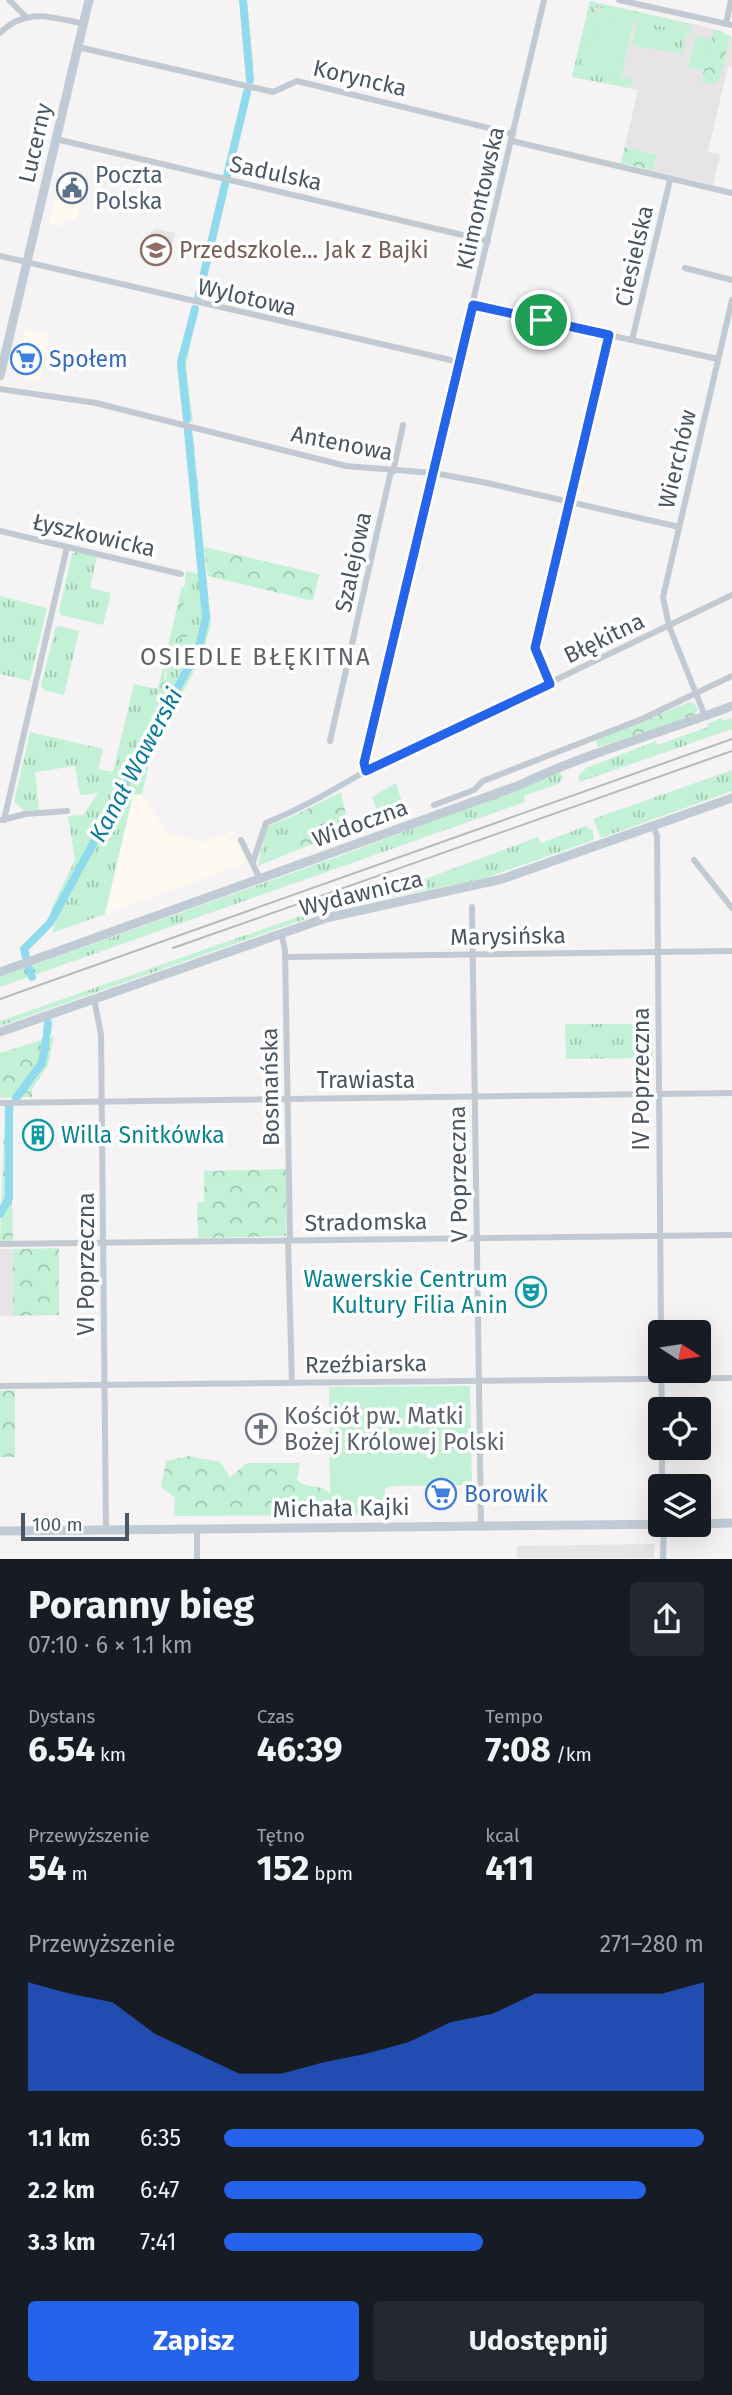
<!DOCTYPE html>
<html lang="pl">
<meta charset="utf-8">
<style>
body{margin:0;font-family:"Fira Sans",sans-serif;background:#242831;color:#f1f3f6;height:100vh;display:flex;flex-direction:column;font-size:26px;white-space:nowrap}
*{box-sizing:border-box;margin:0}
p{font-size:23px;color:#9ea1a6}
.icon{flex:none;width:38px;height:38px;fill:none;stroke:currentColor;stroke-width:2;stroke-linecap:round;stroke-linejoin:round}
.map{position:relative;height:1559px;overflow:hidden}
.sheet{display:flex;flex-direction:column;background:#171b24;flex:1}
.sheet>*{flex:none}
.needle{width:46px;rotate:102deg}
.fabs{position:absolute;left:648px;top:1320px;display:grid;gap:14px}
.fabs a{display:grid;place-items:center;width:63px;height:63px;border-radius:7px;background:#171b24;box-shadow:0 7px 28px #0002;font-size:35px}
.scale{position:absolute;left:21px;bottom:18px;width:108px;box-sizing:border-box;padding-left:7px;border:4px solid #4a5661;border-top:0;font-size:19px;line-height:24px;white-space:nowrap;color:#4a5661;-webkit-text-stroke:5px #fff;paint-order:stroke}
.pin{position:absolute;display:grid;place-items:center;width:60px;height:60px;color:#fff;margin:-30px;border:4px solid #fff;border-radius:50%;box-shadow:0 2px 7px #0007}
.round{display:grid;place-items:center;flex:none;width:74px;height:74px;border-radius:7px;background:#242831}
.overview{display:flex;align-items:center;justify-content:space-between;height:119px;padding:0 28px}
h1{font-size:38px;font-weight:700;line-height:52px}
.figures{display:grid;grid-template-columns:repeat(3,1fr);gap:10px;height:119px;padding:7px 28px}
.figures div{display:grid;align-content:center}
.figures b{font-size:35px;font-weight:700}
.figures small{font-size:19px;font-weight:400}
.figures p{font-size:19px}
.chart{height:196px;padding:14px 28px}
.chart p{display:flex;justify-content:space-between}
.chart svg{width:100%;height:126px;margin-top:7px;fill:#2563eb;opacity:.7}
.action{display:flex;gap:14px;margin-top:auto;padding:14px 28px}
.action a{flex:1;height:80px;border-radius:7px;background:#2563eb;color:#fff;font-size:28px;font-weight:700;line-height:80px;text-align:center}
.action a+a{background:#242831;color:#f1f3f6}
ul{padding:0 28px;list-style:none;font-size:23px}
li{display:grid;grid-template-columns:112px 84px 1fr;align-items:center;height:52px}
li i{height:18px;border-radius:9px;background:#2563eb}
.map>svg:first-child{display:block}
.commercial{fill:#fdf9ef}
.education{fill:#e6e4e5}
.grass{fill:url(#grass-tufts)}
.forest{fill:url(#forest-crowns)}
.pitch{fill:#c3f1d5}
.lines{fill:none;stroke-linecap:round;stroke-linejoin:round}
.canal{stroke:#90daee;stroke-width:8}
.street{stroke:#c1cad2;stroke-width:6}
.secondary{stroke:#c1cbd6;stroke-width:9}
.rail{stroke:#b5b8bd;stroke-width:2}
.route-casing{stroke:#fff;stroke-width:14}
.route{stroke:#2563eb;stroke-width:9}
.labels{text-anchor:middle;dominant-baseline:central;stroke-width:7;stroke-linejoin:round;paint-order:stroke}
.street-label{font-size:23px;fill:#4a5661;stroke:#fff}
.service-label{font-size:23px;fill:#4e5e75;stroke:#fff;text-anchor:start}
.education-label{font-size:23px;fill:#785e54;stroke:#fff;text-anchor:start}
.shop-label{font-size:23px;fill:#366cbe;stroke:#fff;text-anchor:start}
.culture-label{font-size:23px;fill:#0d838f;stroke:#fff;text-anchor:start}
.worship-label{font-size:23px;fill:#5b616d;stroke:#fff;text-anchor:start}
.neighbourhood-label{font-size:24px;letter-spacing:2px;fill:#5f6368;stroke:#fff}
.water-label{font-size:24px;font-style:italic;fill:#0c7c9b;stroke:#fff}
</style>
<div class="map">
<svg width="732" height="1559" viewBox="0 0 732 1559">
<defs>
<pattern id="grass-tufts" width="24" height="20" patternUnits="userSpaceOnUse" patternTransform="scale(1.75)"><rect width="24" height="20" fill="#c3f1d5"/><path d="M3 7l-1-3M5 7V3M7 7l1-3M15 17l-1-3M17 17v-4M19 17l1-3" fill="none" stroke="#a0c6b0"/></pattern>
<pattern id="forest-crowns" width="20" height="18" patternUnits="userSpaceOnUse" patternTransform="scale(1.75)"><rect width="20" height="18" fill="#c3f1d5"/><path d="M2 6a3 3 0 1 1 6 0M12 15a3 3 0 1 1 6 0" fill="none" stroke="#a0c6b0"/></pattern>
</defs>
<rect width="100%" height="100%" fill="#f5f3f3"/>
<g class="commercial">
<polygon points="60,175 87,181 76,221 66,218 64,227 49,223"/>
<polygon points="24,328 50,335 39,382 23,378 15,365"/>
<polygon points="142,794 167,834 203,842 233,831 234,834 227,837 229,842 236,840 247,863 105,914 133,795"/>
</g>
<g class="education">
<polygon points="590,1 723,31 723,34 732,37 732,67 728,66 708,152 720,155 713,185 621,163 638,90 572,77"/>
<polygon points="155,228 175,233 167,264 139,257 143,243"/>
<rect x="0" y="1249" width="13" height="67"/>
<polygon points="654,1544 654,1558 517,1558 517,1546"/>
</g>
<g class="grass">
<polygon points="240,0 247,0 253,64 251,83 247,82 248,64"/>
<polygon points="590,1 691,24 690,28 595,7 594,11 634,20 620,80 625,64 622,77 633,79 631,88 572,77"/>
<polygon points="651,24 690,33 686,36 682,53 646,48"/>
<polygon points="222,183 229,185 200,300 196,299"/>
<polygon points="192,306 198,308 186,367 193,422 183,419 177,366"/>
<polygon points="186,432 193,434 211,624 201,658 153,748 142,794 133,795 105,914 52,933 56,921 51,909 75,860 68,816 83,815 98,793 80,795 75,766 35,772 39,810 25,811 14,802 30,732 103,749 98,769 113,772 134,684 158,689 151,724 166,685 167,664 180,627 186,571 200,574"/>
<polygon points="76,552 97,556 90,588 111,593 103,625 61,615 59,611 72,554"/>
<polygon points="0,596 47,608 30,681 0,674"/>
<polygon points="59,626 79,631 64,695 44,690 41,686 55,629"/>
<polygon points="721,718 723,721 732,718 732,729 580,782 578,776 586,768 656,741 657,745 708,727 707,724"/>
<polygon points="732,770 732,791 601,838 593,819"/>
<polygon points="560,772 563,777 558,784 524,796 525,802 0,987 0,977 351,852"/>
<polygon points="396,783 404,809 380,818 372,797"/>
<polygon points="293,816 302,829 298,841 290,845 290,853 258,866 266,827"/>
<polygon points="586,826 593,831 594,840 482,879 334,909 0,1026 0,1021 369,892 377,891 379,896 538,837 541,843"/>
<polygon points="565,1024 653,1024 653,1058 566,1059"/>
</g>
<g class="forest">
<polygon points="714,29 730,36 720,78 714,84 701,82"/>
<polygon points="625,147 656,155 652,170 621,163"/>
<polygon points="204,547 319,574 313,601 208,576"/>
<polygon points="182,586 186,589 180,627 187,634 186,639 176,638 164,677 171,692 154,725 150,724"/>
<polygon points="689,702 694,703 698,710 693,717 598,747 596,740"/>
<polygon points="341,792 349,829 290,853 290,845 298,841 302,830 293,816"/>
<polygon points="54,1036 48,1065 32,1089 32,1097 0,1098 0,1053"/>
<polygon points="5,1107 14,1107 10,1123 13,1241 0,1241"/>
<polygon points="287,1169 286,1236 198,1238 197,1202 204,1202 204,1171"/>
<polygon points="59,1248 59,1315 13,1316 13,1249"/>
<polygon points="15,1390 15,1457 0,1457 0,1391"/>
<path d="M189 1456 220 1462 230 1477 247 1463H300L297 1480C307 1490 321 1482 330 1494V1502L321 1515 174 1516 175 1498 161 1487 166 1461Z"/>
</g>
<g class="pitch">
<polygon points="601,8 691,29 690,33 652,24 646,48 632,45 637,21 600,13"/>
<polygon points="597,13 633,22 620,80 584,72"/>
<polygon points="696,36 712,40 704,71 688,67"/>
<polygon points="470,1386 472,1485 394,1486 385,1488 385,1515 321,1516 330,1502 329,1387"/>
</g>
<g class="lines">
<g class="canal">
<polyline points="243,0 250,80"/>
<polyline points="227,176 247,92"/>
<polyline points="198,299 225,184"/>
<polyline points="187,419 181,362 195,309"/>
<polyline points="26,957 24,949 50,923 199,648 206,617 188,431"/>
<polyline points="29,968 32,977"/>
<polyline points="47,1033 48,1023"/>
<polyline points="16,1098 42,1063 46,1039"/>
<polyline points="0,1214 9,1198 9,1107"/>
</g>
<g class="street">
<polyline points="9,0 25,16"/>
<polyline points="619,0 732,25"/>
<polyline points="726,24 731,0"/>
<path d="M0 33C26 7 52 17 84 24"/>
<polyline points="78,47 273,92 297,81 513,134"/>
<polyline points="56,139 488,241"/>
<polyline points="512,141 732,193"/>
<polyline points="0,256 459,362"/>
<polyline points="685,268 732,280"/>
<polyline points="473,305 718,359"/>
<polyline points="632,340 670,180"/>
<polyline points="0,389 96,403 346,466 434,473 487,483 679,527"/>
<polyline points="393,472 403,425"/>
<polyline points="0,531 181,574"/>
<polyline points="549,684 535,656 536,641 609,335"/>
<polyline points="705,716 669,626 663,597 732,300"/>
<polyline points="330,741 391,471"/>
<polyline points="366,771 364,763 544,0"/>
<polyline points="434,805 474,790 483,781 642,719 732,676"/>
<polyline points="2,820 25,814 67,811"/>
<polyline points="4,820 67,547"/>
<polyline points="653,826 657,836 661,1332"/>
<polyline points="241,840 260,879"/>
<polyline points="694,860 732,908"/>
<path d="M253 862 266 823C301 809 333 790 366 771L732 595"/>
<polyline points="472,907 481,1526"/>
<polyline points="281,933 285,950 290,1240"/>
<polyline points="285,957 732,951"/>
<polyline points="94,999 101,1034 106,1530"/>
<polyline points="0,1103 732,1093"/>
<polyline points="288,1240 292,1383"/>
<polyline points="0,1244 732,1235"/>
<polyline points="661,1370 662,1409"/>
<polyline points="0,1386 732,1378"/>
<polyline points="662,1447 662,1486"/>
<polyline points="197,1559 197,1529"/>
<polyline points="663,1559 664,1524"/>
</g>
<g class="secondary">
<polyline points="0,376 89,0"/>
<path d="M0 972 520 785C588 752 662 733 732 706"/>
<polyline points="0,1032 326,918 502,879 732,798"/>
<polyline points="698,1524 732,1523"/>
<polyline points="0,1531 683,1524"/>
</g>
<g class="rail">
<polyline points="173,948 732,751"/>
<polyline points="0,999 732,739"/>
</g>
</g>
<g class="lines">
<g class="route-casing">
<polygon id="route" points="473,305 609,335 535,648 550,684 366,771 364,763"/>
</g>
<use href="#route" class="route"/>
</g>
<defs>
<g id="civic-ring" transform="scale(1.575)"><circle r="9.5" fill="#fff" stroke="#5c6f8a" stroke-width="1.5"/><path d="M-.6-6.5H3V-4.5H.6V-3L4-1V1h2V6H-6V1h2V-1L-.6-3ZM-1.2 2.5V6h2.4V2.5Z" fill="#5c6f8a"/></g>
<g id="school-ring" transform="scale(1.575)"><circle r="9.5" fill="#fff" stroke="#8d6e63" stroke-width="1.5"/><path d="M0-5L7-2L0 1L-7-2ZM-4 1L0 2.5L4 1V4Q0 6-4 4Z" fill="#8d6e63"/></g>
<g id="supermarket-ring" transform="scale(1.575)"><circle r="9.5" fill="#fff" stroke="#3f7fe0" stroke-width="1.5"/><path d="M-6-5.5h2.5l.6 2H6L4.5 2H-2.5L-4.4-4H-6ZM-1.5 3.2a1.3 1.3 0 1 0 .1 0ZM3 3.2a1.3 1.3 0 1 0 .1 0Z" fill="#3f7fe0"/></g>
<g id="building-ring" transform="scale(1.575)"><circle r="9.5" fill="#fff" stroke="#0f9aa8" stroke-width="1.5"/><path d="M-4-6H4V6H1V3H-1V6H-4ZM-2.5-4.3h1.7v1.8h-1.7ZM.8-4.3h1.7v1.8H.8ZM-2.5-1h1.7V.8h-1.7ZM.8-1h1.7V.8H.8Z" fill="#0f9aa8"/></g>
<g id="theatre-ring" transform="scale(1.575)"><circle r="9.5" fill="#fff" stroke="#0f9aa8" stroke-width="1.5"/><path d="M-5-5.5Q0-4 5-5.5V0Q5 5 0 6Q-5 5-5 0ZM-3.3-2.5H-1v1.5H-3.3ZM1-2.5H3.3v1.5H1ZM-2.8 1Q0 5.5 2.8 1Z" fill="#0f9aa8"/></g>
<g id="church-ring" transform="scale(1.575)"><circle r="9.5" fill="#fff" stroke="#6b7280" stroke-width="1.5"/><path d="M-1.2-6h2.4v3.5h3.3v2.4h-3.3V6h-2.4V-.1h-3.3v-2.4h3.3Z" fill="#6b7280"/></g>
</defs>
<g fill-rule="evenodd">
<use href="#civic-ring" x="72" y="188"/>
<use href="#school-ring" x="156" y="250"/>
<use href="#supermarket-ring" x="26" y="359"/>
<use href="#building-ring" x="38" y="1135"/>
<use href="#theatre-ring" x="531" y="1292"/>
<use href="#church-ring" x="261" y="1429"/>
<use href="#supermarket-ring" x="441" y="1494"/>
</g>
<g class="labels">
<g class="street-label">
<text transform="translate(360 78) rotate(13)">Koryncka</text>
<text transform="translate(35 143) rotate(-77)">Lucerny</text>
<text transform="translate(276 173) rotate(12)">Sadulska</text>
<text transform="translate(480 198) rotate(-77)">Klimontowska</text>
<text transform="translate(634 256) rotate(-77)">Ciesielska</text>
<text transform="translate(247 297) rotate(13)">Wylotowa</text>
<text transform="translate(342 443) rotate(11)">Antenowa</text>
<text transform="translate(677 459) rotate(-77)">Wierchów</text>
<text transform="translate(94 535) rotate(13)">Łyszkowicka</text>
<text transform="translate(353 562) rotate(-78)">Szalejowa</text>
<text transform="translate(604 638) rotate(-26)">Błękitna</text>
<text transform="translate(360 823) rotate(-20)">Widoczna</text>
<text transform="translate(361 893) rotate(-14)">Wydawnicza</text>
<text transform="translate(508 936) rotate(-1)">Marysińska</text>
<text transform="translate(641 1079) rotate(-90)">IV Poprzeczna</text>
<text x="366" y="1080">Trawiasta</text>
<text transform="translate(270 1087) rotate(-91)">Bosmańska</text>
<text transform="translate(458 1174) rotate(-91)">V Poprzeczna</text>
<text transform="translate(366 1222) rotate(-1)">Stradomska</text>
<text transform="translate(86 1264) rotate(-90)">VI Poprzeczna</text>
<text transform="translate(366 1364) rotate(-1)">Rzeźbiarska</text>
<text transform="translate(341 1508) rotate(-1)">Michała Kajki</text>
</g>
<g class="service-label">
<text x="95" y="175">Poczta<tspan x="95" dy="26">Polska</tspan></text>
</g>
<g class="education-label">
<text x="179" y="250">Przedszkole... Jak z Bajki</text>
</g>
<g class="shop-label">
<text x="49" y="359">Społem</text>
<text x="464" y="1494">Borowik</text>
</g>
<g class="culture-label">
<text x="61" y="1135">Willa Snitkówka</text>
<text x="508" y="1279" text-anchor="end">Wawerskie Centrum<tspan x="508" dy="26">Kultury Filia Anin</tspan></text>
</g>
<g class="worship-label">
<text x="284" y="1416">Kościół pw. Matki<tspan x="284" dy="26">Bożej Królowej Polski</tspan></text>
</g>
<g class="neighbourhood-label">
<text x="256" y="657">OSIEDLE BŁĘKITNA</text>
</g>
<g class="water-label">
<text transform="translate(136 765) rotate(-62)">Kanał Wawerski</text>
</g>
</g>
</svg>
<div class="fabs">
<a><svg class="needle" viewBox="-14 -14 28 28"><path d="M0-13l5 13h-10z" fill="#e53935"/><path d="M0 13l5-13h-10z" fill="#9ea1a6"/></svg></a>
<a><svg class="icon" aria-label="locate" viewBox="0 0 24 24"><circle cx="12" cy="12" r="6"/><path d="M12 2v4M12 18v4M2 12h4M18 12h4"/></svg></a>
<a><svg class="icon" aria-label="layers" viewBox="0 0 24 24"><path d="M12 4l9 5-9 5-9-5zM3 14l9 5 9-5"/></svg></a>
</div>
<div class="scale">100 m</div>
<div class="pin" style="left:541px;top:320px;background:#1e9e55"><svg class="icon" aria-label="arrive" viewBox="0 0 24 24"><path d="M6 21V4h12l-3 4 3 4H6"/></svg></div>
</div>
<section class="sheet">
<div class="overview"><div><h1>Poranny bieg</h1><p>07:10 · 6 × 1.1 km</p></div><a class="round"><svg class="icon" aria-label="share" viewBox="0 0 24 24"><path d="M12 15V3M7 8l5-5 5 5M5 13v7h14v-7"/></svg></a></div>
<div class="figures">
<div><p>Dystans</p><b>6.54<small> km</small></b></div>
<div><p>Czas</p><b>46:39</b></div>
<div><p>Tempo</p><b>7:08<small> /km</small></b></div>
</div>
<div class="figures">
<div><p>Przewyższenie</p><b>54<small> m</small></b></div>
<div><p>Tętno</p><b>152<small> bpm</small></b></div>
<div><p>kcal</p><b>411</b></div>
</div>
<div class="chart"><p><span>Przewyższenie</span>271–280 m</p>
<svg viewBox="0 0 160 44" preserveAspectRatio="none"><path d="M0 44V6L10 10L20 13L30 24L40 31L50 38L60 38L70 34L80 31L90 27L100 20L110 17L120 10L130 10L140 10L150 10L160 6V44z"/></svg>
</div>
<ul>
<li><b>1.1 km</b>6:35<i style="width:100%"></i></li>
<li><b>2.2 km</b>6:47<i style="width:88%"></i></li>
<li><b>3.3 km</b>7:41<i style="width:54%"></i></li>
</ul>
<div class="action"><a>Zapisz</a><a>Udostępnij</a></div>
</section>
